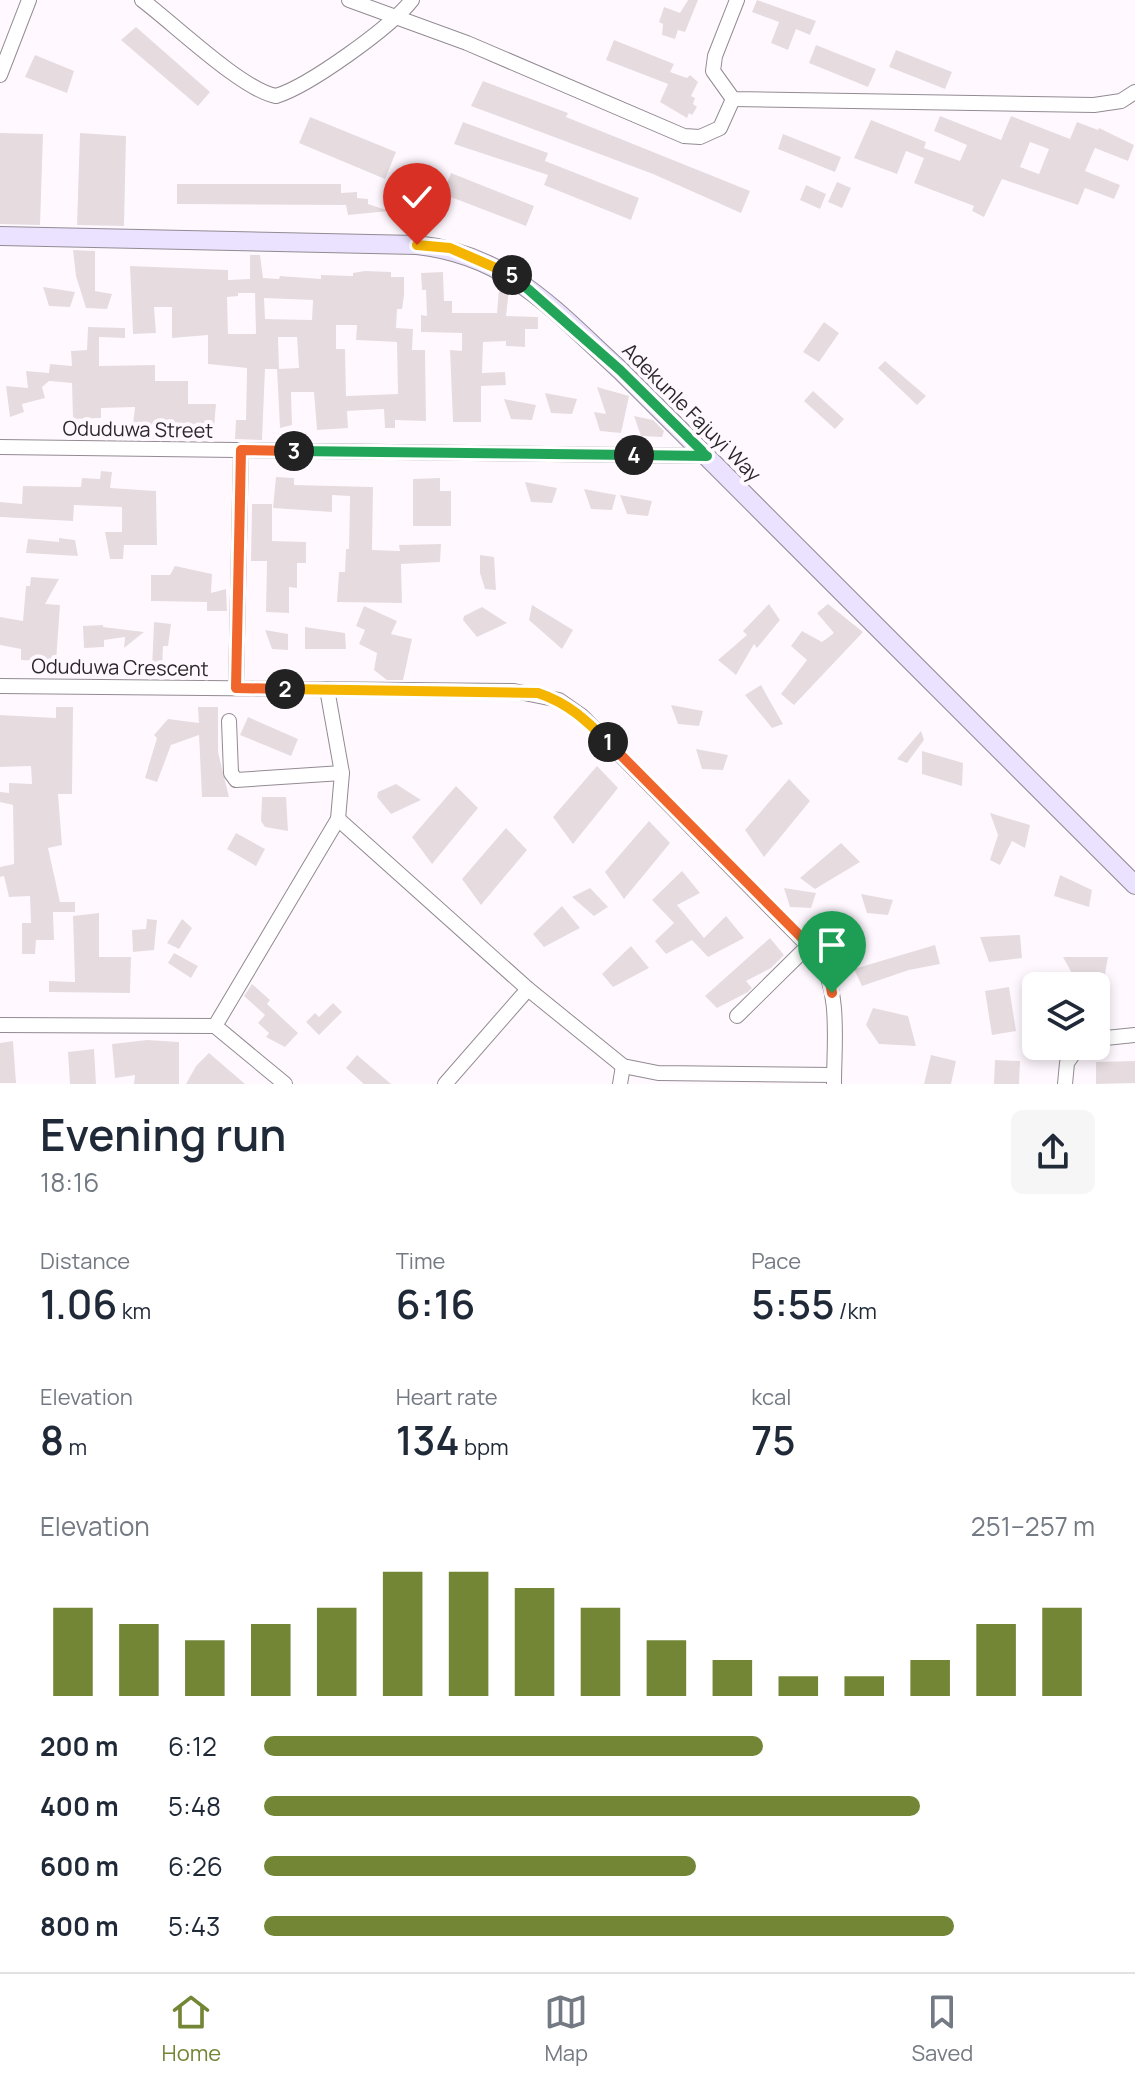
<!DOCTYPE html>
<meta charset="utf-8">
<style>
body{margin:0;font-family:Manrope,sans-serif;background:#f6f6f7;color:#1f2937;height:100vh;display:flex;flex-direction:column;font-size:30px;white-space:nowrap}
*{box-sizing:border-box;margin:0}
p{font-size:26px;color:#747a83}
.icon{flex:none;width:44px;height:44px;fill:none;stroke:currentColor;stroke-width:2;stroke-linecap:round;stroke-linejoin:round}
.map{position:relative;height:1084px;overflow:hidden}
.panel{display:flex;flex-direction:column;background:#fff;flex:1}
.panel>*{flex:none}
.controls{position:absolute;left:1022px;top:972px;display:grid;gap:16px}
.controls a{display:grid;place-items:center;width:88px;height:88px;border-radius:12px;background:#fff;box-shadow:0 4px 12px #0003;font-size:40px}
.pin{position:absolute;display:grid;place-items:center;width:68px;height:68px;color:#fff;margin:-82px -34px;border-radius:50% 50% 50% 0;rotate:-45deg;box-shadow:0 0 8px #0007}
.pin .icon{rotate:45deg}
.km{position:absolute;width:40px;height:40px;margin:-20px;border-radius:50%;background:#222;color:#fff;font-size:22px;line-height:40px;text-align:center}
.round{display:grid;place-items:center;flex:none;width:84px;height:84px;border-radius:12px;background:#f6f6f7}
.summary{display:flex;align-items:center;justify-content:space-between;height:136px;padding:0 40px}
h1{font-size:44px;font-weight:600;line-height:60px}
.figures{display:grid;grid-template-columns:repeat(3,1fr);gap:12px;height:136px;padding:8px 40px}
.figures div{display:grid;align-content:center}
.figures b{font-size:40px;font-weight:600}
.figures small{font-size:22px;font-weight:400}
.figures p{font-size:22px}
.chart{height:224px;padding:16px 40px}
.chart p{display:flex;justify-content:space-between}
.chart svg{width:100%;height:144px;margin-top:8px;stroke:#738636;stroke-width:6}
ul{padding:0 40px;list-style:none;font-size:26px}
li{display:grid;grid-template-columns:128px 96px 1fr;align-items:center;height:60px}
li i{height:20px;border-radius:10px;background:#738636}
.tabs{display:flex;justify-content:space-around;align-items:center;height:112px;border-top:2px solid #e0e1e3;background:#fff;font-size:22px;color:#747a83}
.tabs a{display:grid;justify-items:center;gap:4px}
.tabs .on{color:#738636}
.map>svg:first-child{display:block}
.building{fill:#e6dcdf;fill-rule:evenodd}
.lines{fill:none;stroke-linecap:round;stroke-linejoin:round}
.street-casing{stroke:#928b92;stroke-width:16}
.secondary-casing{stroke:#928b92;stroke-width:20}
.street{stroke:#fff;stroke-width:14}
.secondary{stroke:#eae2fe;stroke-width:18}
.split-1-casing{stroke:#fff;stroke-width:16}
.split-2-casing{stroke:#fff;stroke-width:16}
.split-3-casing{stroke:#fff;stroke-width:16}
.split-4-casing{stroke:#fff;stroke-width:16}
.split-5-casing{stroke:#fff;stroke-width:16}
.split-6-casing{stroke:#fff;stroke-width:16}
.split-1{stroke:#f0652b;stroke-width:10}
.split-2{stroke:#f5b400;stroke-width:10}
.split-3{stroke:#f0652b;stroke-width:10}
.split-4{stroke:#22a559;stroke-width:10}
.split-5{stroke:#22a559;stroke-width:10}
.split-6{stroke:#f5b400;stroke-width:10}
.labels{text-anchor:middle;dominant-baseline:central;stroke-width:8;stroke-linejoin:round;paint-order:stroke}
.street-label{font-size:20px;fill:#2b292b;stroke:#fff9ff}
</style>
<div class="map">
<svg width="1135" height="1084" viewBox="0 0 1135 1084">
<rect width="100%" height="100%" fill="#fff9ff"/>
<g class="building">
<polygon points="688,0 698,0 685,32 678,30 675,39 662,35 663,24 659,22 664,7 680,13"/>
<polygon points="757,0 816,21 810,35 796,29 788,50 771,43 779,22 752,12"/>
<polygon points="136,27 210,92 198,106 121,40"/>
<polygon points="614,40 674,64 670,72 687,78 690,75 698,82 691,96 695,98 693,104 697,107 692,115 689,113 687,118 660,102 668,84 606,60"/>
<polygon points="816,45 876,69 868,87 809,63"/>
<polygon points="896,50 952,72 945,89 889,67"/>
<polygon points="35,55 74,71 67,93 25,77"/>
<polygon points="483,81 568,113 566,117 750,191 741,213 653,174 471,106"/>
<path d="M940 116 1001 140 1011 116 1070 139 1077 122 1098 130 1099 128 1134 145 1128 161 1095 148 1085 171 1120 185 1114 199 1085 188 1078 205 1002 179 984 217 972 211 974 206 914 183 924 158 906 151 897 174 854 158 871 120 926 142 924 148 960 161 967 145 934 131ZM1030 142 1049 149 1039 174 1020 167Z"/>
<polygon points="310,117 396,152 385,179 299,143"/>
<polygon points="463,122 548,153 545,161 639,198 631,220 544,185 548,175 454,144"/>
<polygon points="0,133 43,134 40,225 0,224"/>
<polygon points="80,133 126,136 124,226 77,225"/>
<polygon points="783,134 841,157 835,172 778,149"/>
<polygon points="451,173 534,206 526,226 443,194"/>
<polygon points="837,182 851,188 842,208 828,202"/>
<polygon points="177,184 341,184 341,193 357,192 357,198 368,199 368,204 389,211 348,215 346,205 177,204"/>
<polygon points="806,185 826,194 820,209 800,200"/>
<polygon points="73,250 95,251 95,291 112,294 107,309 86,308 76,276"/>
<path d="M250 255H260L263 278 279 279 280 276 321 279V275L353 276V273L365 271 391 272V277H404V296L402 309H397L396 328 413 329 412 350H425L426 421 395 420V428H385L384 409 347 411 348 428 317 430 314 392H291L292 425 280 428 277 369H265L262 440 235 439 236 420H246L247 368 208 364V335L172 338V307H154L156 333 133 334 130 266 228 270V280L250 279ZM238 293H255L256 334H228L227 297 238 296ZM264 298 313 300 312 320 265 319ZM336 325H357L356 340 397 342 398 394 346 396 345 349H336ZM278 337H297L299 368 279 369Z"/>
<polygon points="443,272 444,301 452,301 452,313 497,313 499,289 509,290 506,316 538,317 538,329 525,329 525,347 506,346 506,341 483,342 482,373 505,372 506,385 481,386 481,422 453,422 450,350 462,351 462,333 421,332 421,315 427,316 426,290 422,290 421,273"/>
<polygon points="43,287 75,292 70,307 49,306"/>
<polygon points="824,322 839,333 819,362 803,352"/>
<polygon points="88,327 125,328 125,338 99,337 99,366 155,365 155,381 188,381 188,404 216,404 213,439 147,439 147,432 139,432 139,425 133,424 135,407 101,408 101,418 73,419 72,383 49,381 42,387 45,398 22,404 24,412 10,417 6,386 28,388 26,371 49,373 50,364 72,366 71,351 87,350"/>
<polygon points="885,361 926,396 917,405 878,368"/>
<polygon points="597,387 629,396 621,433 600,431 594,412 606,414"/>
<polygon points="813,391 844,419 835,429 804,401"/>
<polygon points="545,393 577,399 572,414 551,413"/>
<polygon points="504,399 536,405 532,420 511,419"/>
<polygon points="634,416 653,420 664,431 662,437 641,436"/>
<polygon points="101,471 112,472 110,488 156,491 157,545 124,545 123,559 110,559 105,532 122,532 122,507 74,505 73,521 0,517 0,502 22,504 23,486 81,487 82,478 100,479"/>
<polygon points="276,477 294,478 294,485 373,487 372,550 400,551 399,545 441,544 440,562 401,564 402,603 337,602 339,572 345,572 346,549 349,549 350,496 332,495 332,512 273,508"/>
<polygon points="440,478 440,491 451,491 451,526 413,526 413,479"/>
<polygon points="525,482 557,488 552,503 531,502"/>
<polygon points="584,489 616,495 612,510 591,509"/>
<polygon points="620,495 652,501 648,516 627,514"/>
<polygon points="252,504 272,504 272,541 306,542 306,563 297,563 297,588 289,587 289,613 266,612 267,561 251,561"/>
<polygon points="59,538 75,540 78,556 26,553 28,539 59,542"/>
<polygon points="480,555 494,557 496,590 485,589 480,573"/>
<polygon points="175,566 212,574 211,593 226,589 227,611 207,611 207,602 151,601 151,575 170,575"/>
<polygon points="31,577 59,579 45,604 60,605 56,662 21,660 21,649 0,645 0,617 23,621 26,586 30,586"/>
<polygon points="769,604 780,620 757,648 754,644 736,675 718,660 747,635 743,631"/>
<polygon points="828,604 863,632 794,705 781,694 807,660 791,646 802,631 822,642 834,633 817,613"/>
<polygon points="532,605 573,630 562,649 529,620"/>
<polygon points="364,606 397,621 391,634 412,639 403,680 387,680 374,670 377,653 359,644 365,630 356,626"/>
<polygon points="482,607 507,623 477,637 463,620 464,616"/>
<polygon points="154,622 171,624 168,646 163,646 162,669 152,669"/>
<polygon points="103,625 103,627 144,632 124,648 125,637 104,640 104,647 84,648 83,626"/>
<polygon points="305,627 345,633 346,649 305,649"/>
<polygon points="265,630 288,634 288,650 272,649"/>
<polygon points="761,685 767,696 783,724 772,728 745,695"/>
<polygon points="671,705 703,711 699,726 678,724"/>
<polygon points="56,707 73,707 72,794 58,794 62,845 48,848 60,902 75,902 75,912 53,912 54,940 36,940 35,954 22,954 22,923 31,923 30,896 9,897 4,876 0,877 0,867 14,864 13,805 0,802 0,792 9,793 9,783 32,784 31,766 0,767 0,715 56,718"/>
<polygon points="198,707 218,707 218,752 229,797 202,797 199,735 171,745 157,782 145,778 157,738 154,735 168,719 199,723"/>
<polygon points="248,717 298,739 291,756 240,735"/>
<polygon points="921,731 924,740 907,763 897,759"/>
<polygon points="696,749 728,755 723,770 702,769"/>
<polygon points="922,751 963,763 962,786 922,774"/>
<polygon points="597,766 618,788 573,844 553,817"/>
<polygon points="789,779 810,801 764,857 745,830"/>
<polygon points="396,784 421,800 391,814 377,797 378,792"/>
<polygon points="456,786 478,808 432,864 412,837"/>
<polygon points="262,797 286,797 288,831 265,827 261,821"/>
<polygon points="990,813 1030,825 1025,848 1012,841 1000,865 990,860 998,835"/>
<polygon points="649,821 670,843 624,899 605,872"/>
<polygon points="506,828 527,850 481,905 462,879"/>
<polygon points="236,833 265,849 256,866 227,849"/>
<polygon points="841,843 860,862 815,889 800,878"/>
<polygon points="682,871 700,893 677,905 704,938 726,916 744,938 708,957 692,940 666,954 655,941 674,923 652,900"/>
<polygon points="1060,875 1092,890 1089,907 1054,896"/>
<polygon points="590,888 608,907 594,916 572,897"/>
<polygon points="784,888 816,893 811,908 790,907"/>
<polygon points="861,894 893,900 888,915 867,913"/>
<polygon points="562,906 580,928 544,947 533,934"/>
<polygon points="99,913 99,957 131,957 130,993 49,992 49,981 75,982 73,916"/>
<polygon points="147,919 157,920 154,950 133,952 132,930 146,929"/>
<polygon points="182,919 192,928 179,949 167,943"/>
<polygon points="1020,935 1022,958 989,962 980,937"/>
<polygon points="770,938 784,955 771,968 746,981 752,988 748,992 717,1008 705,996"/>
<polygon points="935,945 940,964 909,970 862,986 854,969"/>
<polygon points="631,946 649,968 613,987 602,974"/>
<polygon points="174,953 198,966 191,978 168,963"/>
<polygon points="1063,957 1108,957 1103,985 1079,986"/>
<polygon points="252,984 270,1000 267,1004 298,1033 285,1047 266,1037 269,1033 258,1023 265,1015 244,996"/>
<polygon points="1009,987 1016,1031 992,1035 985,991"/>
<polygon points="333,1003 342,1012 319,1035 306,1022 315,1013 319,1017"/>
<polygon points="873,1008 908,1016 916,1046 879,1044 866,1025"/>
<polygon points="147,1040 179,1042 179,1084 134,1084 135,1075 115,1078 112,1044"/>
<polygon points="13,1041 16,1083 0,1083 0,1043"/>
<polygon points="94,1049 96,1084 70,1084 68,1052"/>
<polygon points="209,1053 245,1084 186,1084 196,1066"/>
<polygon points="357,1055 391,1084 364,1084 346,1068"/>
<polygon points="931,1055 956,1061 951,1084 924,1084"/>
<polygon points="995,1060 1020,1061 1019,1084 994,1084"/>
<polygon points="1135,1061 1135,1083 1096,1084 1096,1062"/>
</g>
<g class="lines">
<g class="street-casing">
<g id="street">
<path d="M142 0C173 23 242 90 276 96 309 86 391 27 412 0"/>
<polyline points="349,0 467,43 684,136 700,137 720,128 733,99"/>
<polyline points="737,0 715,56 713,71 733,99 1094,105 1121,101 1135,92"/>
<polyline points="0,75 29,0"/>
<polyline points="0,447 707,456"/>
<path d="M0 686 514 691 559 700 582 716 818 956C841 991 834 1043 834 1084"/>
<polyline points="236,688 241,450"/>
<polyline points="229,721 231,773 236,780 342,773"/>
<polyline points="338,819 528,989 623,1066 658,1073 834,1075"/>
<polyline points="737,1016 809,945"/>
<polyline points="0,1025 215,1026 285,1084"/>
<polyline points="215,1026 338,819 342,773 327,689"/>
<polyline points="1096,1039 1135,1035"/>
<polyline points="445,1084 528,989"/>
<polyline points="620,1084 623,1066"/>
<polyline points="1065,1084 1067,1063 1079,1046"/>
</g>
</g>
<g class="secondary-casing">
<path id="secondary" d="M0 236 417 245C509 255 555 311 620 370L1135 885"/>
</g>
<use href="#street" class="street"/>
<use href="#secondary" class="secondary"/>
</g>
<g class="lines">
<g class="split-1-casing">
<polyline id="split-1" points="608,742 809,945 828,971 832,993"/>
</g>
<g class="split-2-casing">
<path id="split-2" d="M285 689 538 693C568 703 586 720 608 742"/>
</g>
<g class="split-3-casing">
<polyline id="split-3" points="285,689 236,688 241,450 294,451"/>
</g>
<g class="split-4-casing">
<polyline id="split-4" points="294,451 634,455"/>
</g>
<g class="split-5-casing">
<polyline id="split-5" points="512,275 620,370 707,456 634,455"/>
</g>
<g class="split-6-casing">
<polyline id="split-6" points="417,245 450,248 512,275"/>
</g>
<use href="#split-1" class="split-1"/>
<use href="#split-2" class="split-2"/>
<use href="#split-3" class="split-3"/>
<use href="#split-4" class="split-4"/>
<use href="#split-5" class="split-5"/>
<use href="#split-6" class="split-6"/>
</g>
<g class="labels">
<g class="street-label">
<text transform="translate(692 412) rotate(45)">Adekunle Fajuyi Way</text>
<text transform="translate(138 429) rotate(1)">Oduduwa Street</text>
<text transform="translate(120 667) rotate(1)">Oduduwa Crescent</text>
</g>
</g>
</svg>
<div class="controls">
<a><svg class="icon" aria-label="layers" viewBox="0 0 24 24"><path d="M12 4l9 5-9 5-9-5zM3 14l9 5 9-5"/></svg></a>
</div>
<div class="pin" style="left:832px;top:993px;background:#1e9e55"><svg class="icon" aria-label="arrive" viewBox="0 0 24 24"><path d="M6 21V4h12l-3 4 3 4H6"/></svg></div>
<div class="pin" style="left:417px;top:245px;background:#d93025"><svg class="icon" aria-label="check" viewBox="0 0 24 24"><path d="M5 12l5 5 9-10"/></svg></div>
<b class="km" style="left:608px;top:742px">1</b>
<b class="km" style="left:285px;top:689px">2</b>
<b class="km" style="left:294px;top:451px">3</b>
<b class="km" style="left:634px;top:455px">4</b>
<b class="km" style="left:512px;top:275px">5</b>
</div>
<section class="panel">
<div class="summary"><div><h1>Evening run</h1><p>18:16</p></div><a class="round"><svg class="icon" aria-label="share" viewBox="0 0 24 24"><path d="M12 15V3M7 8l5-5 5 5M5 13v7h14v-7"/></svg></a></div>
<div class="figures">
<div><p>Distance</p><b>1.06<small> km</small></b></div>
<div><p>Time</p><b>6:16</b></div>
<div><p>Pace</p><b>5:55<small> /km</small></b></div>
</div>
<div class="figures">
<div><p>Elevation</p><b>8<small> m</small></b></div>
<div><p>Heart rate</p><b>134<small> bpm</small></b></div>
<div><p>kcal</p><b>75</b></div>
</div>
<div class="chart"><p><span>Elevation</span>251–257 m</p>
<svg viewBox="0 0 160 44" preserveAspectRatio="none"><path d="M5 44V17M15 44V22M25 44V27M35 44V22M45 44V17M55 44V6M65 44V6M75 44V11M85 44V17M95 44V27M105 44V33M115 44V38M125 44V38M135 44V33M145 44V22M155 44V17"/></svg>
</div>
<ul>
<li><b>200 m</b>6:12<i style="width:60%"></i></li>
<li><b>400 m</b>5:48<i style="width:79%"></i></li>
<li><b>600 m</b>6:26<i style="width:52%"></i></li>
<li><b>800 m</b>5:43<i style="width:83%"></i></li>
</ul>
</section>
<nav class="tabs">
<a class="on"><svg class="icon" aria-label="home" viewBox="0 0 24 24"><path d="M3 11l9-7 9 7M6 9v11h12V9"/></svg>Home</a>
<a><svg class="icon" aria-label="map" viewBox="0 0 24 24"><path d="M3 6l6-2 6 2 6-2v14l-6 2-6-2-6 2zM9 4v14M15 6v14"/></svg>Map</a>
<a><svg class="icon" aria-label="saved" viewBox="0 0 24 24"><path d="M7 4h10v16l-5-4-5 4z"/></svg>Saved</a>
</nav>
